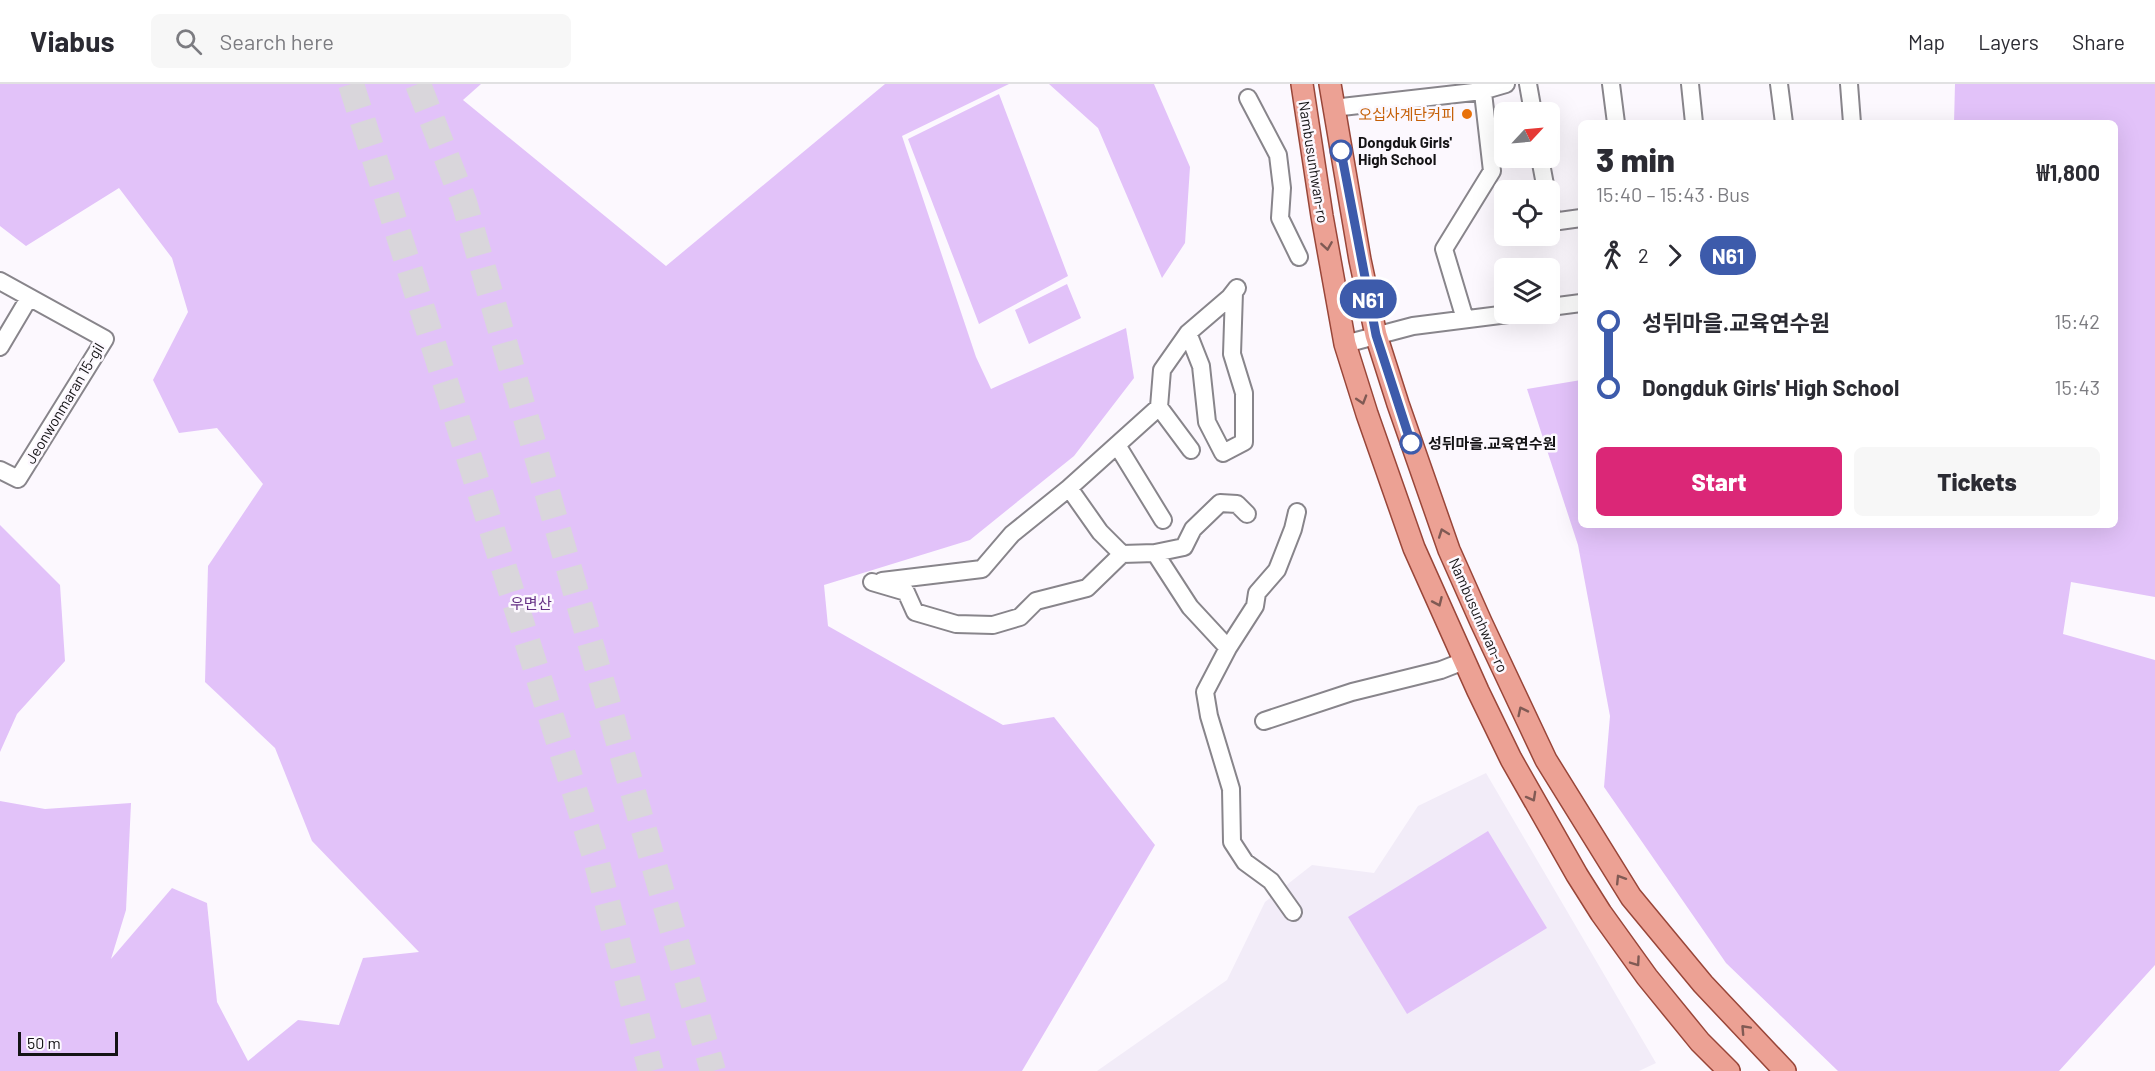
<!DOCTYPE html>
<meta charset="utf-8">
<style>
:root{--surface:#fff;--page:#f7f7f7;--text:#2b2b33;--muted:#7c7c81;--line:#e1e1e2;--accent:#db2777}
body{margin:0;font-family:Barlow,"Noto Sans KR",sans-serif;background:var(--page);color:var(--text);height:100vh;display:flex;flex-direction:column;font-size:22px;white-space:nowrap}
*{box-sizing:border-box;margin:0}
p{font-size:20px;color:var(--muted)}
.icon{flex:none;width:33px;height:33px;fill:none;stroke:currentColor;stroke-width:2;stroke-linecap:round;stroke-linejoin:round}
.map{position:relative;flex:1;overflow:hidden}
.side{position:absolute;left:1578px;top:36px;width:540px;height:408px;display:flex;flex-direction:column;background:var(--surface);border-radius:9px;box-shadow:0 6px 24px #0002}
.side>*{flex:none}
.badge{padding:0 12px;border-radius:20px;font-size:21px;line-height:39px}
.needle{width:39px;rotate:64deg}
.fabs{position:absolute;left:1494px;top:18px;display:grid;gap:12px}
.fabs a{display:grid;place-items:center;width:66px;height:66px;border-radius:9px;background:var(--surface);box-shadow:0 6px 24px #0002;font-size:30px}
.scale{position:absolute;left:18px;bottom:15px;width:100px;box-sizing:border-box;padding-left:6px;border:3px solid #141315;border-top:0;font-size:16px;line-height:21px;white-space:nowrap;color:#141315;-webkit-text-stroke:4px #fcf8fe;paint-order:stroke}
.map>.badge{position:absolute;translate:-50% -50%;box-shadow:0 0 0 3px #fff}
.legs{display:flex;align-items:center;gap:9px;height:66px;padding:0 18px;font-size:20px}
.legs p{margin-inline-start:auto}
.headline{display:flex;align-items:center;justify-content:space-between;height:102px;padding:0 18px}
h1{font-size:33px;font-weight:800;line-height:45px}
.button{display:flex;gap:12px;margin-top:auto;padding:12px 18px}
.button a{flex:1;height:69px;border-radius:9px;background:var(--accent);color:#fff;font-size:24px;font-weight:800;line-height:69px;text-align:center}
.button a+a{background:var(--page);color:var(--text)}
ul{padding:0 18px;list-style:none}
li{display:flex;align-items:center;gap:21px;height:66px;font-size:22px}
li i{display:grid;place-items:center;width:9px;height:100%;margin:0 8px;background:currentColor}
li i::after{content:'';width:15px;height:15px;margin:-8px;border:4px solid;border-radius:50%;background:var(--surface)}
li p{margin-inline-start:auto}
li:first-child i{background:linear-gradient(#0000 50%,currentColor 0)}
li:last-child i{background:linear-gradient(currentColor 50%,#0000 0)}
header{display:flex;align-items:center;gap:36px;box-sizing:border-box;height:84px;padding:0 30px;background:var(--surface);border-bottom:2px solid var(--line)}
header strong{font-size:28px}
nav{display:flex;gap:33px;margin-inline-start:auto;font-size:21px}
.search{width:420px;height:54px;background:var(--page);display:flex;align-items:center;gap:15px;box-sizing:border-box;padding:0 21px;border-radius:9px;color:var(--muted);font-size:22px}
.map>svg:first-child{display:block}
.built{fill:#f2ecf8}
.green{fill:#e2c2f9}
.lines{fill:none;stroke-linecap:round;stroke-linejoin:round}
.highway-tunnel{stroke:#d9d6db;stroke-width:26;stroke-dasharray:26 13;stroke-linecap:butt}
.minor-casing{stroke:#88858b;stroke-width:20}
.major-casing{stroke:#994639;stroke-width:24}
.minor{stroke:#fff;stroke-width:16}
.major{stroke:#eca194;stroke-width:21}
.oneway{stroke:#805a54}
.line-1-casing{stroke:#fff;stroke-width:14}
.line-1{stroke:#3d5bab;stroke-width:9}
.food-dot{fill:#e8710a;stroke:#fcf8fe;stroke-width:2}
.stop-1-dot{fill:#fff;stroke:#3d5bab;stroke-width:3}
.labels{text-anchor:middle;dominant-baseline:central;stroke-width:5;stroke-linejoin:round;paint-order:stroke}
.food-label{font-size:15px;fill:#c56008;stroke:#fcf8fe;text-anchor:end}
.stop-label{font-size:15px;font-weight:bold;fill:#141315;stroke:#fcf8fe;text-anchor:start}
.street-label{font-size:15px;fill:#141315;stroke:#fcf8fe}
.park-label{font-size:15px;fill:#642e84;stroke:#fcf8fe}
</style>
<header>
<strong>Viabus</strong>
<div class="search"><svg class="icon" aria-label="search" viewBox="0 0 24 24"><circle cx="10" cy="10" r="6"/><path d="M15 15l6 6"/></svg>Search here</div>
<nav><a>Map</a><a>Layers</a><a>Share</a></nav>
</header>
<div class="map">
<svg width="2155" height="987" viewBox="0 0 2155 987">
<rect width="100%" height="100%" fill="#fcf8fe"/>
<path class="built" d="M 1486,689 L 1656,979 L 1639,987 L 1097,987 L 1227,896 L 1265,818 L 1312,781 L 1374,789 L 1418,722 Z"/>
<path class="green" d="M 0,0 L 481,0 L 463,16 L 666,182 L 885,0 L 1009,0 L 902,52 L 976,273 L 991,305 L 1126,244 L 1134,294 L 1074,372 L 970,456 L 824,501 L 828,542 L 1003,641 L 1054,633 L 1155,761 L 1022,987 L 0,987 L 0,717 L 45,725 L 131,719 L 126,826 L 111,875 L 172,804 L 207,819 L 217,918 L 248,977 L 298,936 L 339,941 L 363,874 L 419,868 L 312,757 L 275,664 L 205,598 L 208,482 L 263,400 L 217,344 L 179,349 L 153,296 L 188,228 L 172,174 L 119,104 L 26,162 L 0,142 Z
M 1049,0 L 1154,0 L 1190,83 L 1185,159 L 1162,194 L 1098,44 Z
M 1955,0 L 2155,0 L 2155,513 L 2071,498 L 2063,550 L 2155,576 L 2155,881 L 2059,987 L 1838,987 L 1726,879 L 1604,703 L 1610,632 L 1578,461 L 1527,305 L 1581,296 L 1581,441 L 2115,441 L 2115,39 L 1954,39 Z
M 999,10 L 1068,192 L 979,240 L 908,55 Z
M 1067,200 L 1081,234 L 1029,260 L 1015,226 Z
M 0,441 L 60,501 L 65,577 L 17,630 L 0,668 Z
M 1488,747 L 1547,844 L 1407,930 L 1348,833 Z"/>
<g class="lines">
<path class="highway-tunnel" d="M 351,0 L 595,772 L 651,987
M 418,0 L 464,118 L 713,987"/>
<g class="minor-casing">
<path id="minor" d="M 1528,0 L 1533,28
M 1611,0 L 1616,39
M 1690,0 L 1694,39
M 1779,0 L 1784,39
M 1849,0 L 1852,39
M 1248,14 L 1278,71 L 1282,104 L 1280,134 L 1299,173
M 1333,24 L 1482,7 L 1506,0
M 1540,74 L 1546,106
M 1550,126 L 1552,138 L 1581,134
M 0,197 L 105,255 L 18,395 L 0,386
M 1550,223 L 1581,219
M 1465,235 L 1444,165 L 1492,87 L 1482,0
M 1188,249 L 1201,282 L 1207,338 L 1223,369 L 1244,358 L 1244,309 L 1232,270 L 1234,208
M 1345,260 L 1413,242 L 1508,230
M 0,263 L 29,214
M 1159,323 L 1162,286 L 1188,249 L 1230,213 L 1237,204
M 1117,361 L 1163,436
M 1191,366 L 1159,323 L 1069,404 L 1100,448 L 1122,470 L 1155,469 L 1190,523 L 1228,564
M 1155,469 L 1184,463 L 1193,445 L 1220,419 L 1237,420 L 1247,430
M 882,497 L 982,485 L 1012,450 L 1069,404
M 872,498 L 906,508 L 915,528 L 956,540 L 993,541 L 1020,533 L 1036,517 L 1087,504 L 1122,470
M 1264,637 L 1352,608 L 1441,586 L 1464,577
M 1293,828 L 1271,797 L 1245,778 L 1232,758 L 1231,705 L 1209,632 L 1205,608 L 1228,564 L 1255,522 L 1257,509 L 1277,486 L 1293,445 L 1297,428"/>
</g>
<g class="major-casing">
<path id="major" d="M 1302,0 L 1322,132 L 1345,260 L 1367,330 L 1414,464 L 1478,607 L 1511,675 L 1577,791 L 1601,829 L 1647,893 L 1700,958 L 1729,987
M 1330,0 L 1360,176 L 1376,251 L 1398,320 L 1449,466 L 1481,538 L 1546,676 L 1631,813 L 1703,900 L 1785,987"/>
</g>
<use href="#minor" class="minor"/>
<use href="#major" class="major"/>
</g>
<defs><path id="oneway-chevron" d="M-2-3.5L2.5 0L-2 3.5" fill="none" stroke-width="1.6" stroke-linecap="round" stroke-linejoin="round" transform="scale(1.5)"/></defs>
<g class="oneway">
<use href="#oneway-chevron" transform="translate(1327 162) rotate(81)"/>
<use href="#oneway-chevron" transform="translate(1362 316) rotate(73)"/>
<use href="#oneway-chevron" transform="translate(1443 449) rotate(-110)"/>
<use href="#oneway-chevron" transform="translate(1438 518) rotate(66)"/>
<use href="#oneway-chevron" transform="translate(1522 627) rotate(-116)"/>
<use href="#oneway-chevron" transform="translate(1532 713) rotate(61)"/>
<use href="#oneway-chevron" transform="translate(1620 795) rotate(-122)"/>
<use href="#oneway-chevron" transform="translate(1636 878) rotate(55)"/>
<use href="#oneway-chevron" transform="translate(1745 945) rotate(-133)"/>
</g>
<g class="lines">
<g class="line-1-casing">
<path id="line-1" d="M 1341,67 L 1376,251 L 1411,359"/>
</g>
<use href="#line-1" class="line-1"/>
</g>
<circle class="food-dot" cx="1467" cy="30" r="6"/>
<g class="stop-1-dot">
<circle cx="1341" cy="67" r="10"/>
<circle cx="1411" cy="359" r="10"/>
</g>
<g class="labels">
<g class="food-label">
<text x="1455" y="30">오십사계단커피</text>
</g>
<g class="stop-label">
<text x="1358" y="58">Dongduk Girls'<tspan x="1358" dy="17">High School</tspan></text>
<text x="1428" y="359">성뒤마을.교육연수원</text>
</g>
<g class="street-label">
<text transform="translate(1314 78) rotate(81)">Nambusunhwan-ro</text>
<text transform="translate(64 319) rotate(-59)">Jeonwonmaran 15-gil</text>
<text transform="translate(1479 531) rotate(66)">Nambusunhwan-ro</text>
</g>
<g class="park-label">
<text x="531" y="519">우면산</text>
</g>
</g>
</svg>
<div class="fabs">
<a><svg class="needle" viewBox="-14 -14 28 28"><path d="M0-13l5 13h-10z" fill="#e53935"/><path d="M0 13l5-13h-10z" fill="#7c7c81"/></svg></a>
<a><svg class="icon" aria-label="locate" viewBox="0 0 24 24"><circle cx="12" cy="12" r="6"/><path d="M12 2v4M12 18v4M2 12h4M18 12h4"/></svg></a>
<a><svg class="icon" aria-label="layers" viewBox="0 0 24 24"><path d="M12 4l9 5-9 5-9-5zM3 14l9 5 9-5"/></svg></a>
</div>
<div class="scale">50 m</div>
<b class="badge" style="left:1368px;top:215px;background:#3d5bab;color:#fff">N61</b>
<section class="side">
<div class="headline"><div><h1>3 min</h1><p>15:40 – 15:43 · Bus</p></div><b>₩1,800</b></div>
<div class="legs"><svg class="icon" aria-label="walk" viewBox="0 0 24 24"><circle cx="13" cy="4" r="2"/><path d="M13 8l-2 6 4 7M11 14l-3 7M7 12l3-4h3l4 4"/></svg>2<svg class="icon" aria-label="forward" viewBox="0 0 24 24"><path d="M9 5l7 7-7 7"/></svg><b class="badge" style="background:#3d5bab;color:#fff">N61</b></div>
<ul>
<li><i style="color:#3d5bab"></i><b>성뒤마을.교육연수원</b><p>15:42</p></li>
<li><i style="color:#3d5bab"></i><b>Dongduk Girls' High School</b><p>15:43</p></li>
</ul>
<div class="button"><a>Start</a><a>Tickets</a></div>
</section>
</div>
